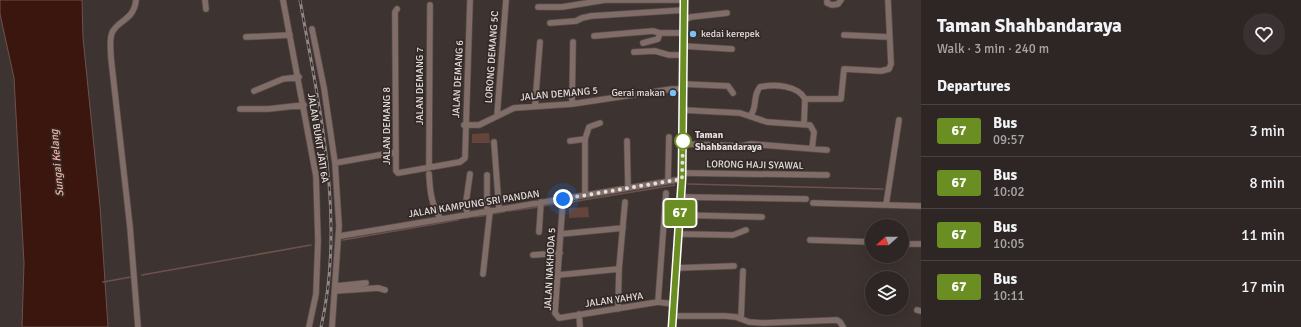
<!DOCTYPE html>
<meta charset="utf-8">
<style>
:root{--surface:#2e2625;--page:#3a3232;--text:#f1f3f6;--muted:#a7a5a7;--line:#494342}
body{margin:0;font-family:Signika,sans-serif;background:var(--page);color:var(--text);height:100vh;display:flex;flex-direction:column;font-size:15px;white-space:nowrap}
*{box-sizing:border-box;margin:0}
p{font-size:13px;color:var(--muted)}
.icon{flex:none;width:22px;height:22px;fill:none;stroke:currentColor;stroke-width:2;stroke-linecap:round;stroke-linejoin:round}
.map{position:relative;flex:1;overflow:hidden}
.sheet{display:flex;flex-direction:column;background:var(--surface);width:380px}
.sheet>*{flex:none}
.badge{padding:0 8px;border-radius:3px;font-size:14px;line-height:26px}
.needle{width:26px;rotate:249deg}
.tools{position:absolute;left:865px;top:219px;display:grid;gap:8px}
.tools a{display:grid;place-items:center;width:44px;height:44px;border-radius:50%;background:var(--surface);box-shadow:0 4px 16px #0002,0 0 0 1px var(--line);font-size:20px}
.you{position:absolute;width:20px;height:20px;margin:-10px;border:3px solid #fff;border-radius:50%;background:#1a73e8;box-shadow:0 0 0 6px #1a73e833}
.map>.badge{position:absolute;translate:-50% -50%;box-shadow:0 0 0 2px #fff}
h2{padding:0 16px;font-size:15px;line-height:36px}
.round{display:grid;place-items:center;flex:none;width:42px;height:42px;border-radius:21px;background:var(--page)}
.head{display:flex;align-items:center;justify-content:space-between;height:68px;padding:0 16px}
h1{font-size:19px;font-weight:800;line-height:30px}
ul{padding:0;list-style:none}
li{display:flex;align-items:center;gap:12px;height:52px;padding:0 16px;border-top:1px solid var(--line)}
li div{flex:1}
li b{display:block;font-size:15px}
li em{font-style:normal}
li .badge{min-width:44px;font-weight:700;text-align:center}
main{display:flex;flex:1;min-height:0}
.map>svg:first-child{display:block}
.green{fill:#65443c}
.water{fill:#3a160e;stroke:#6d524c}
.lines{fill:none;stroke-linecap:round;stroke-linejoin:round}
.stream{stroke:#6d524c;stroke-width:1.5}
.minor-casing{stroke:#584f4d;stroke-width:7}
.major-casing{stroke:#584f4d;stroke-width:8}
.minor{stroke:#816d68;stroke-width:5.5}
.major{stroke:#cba298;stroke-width:7}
.rail-casing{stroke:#8f8785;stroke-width:3}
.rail{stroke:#332927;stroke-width:1.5;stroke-dasharray:4.5;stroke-linecap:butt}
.line-casing{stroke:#fff;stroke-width:9}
.line{stroke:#6b8e23;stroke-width:6}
.walk{stroke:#e5dfdd;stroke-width:4;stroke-dasharray:0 7.2}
.poi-dot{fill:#79bff8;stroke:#332927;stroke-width:1.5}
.stop-dot{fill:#fff;stroke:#6b8e23;stroke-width:2}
.labels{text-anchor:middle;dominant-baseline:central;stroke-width:3.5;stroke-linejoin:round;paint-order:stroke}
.poi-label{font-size:10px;fill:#e5dfdd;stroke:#332927;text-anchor:start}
.street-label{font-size:10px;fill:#e5dfdd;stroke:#332927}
.stop-label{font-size:10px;font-weight:bold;fill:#e5dfdd;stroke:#332927;text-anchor:start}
.water-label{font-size:11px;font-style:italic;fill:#fbb2a1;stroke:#332927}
</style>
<main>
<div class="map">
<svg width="921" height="327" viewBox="0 0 921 327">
<rect width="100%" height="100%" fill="#3d3331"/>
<path class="green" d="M 489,133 L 490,143 L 472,143 L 472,134 Z
M 588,207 L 589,217 L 569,218 L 569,208 Z"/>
<path class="water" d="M 0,0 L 82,0 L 83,38 L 100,206 L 108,327 L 22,327 L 24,263 L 14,78 L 0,14 Z"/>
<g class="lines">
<path class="stream" d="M 688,184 L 883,189
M 565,203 L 675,185
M 543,206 L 561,203
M 509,211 L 539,207
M 492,214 L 504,212
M 475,217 L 488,215
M 466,218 L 468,218
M 343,240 L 458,220
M 142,275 L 311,245
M 103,282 L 131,277"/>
<g class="minor-casing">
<path id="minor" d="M 136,0 C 134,21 117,20 112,33 C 109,40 111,51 111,58 L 130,227 L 138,327
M 205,0 L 206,9
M 283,0 L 316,176 L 318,241 L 316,294 L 309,327
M 827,0 L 827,3 L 832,5 L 838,4 L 841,0
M 538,7 L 562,7 L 605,0 L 684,0
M 397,9 L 395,12 L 396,171 L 398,173 L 460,162 L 465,158 L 470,1
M 684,20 L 691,17 L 727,13
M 550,23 L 576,21 L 582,18 L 591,16 L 684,10
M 312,29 L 324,88 L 335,163 L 339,226 L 332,327
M 844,35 L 889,37
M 594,36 L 653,31 L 660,33
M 246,37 L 290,35
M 643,43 L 658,39 L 660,33 L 683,33
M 683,46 L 732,49
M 634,52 L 655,51 L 669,55 L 683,55
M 683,84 L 728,86 L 733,93
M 254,91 L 283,79 L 299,77
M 805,99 L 841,99 L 844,69 L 881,71 L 889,69 L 891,64 L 888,0
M 572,104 L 573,42
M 535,105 L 540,42
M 240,109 L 268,109 L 304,105
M 683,110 L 740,113 L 767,122 L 810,125 L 814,132 L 812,149
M 497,116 L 506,0
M 750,116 C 758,108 752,96 760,87 C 774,84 798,85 805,99 L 804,124
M 464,125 L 479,125 L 514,108 L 572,104 L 672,89 L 683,89
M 570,141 L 585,139
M 627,141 L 628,188
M 494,142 L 499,209
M 683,144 L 742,146 L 751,144 L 827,150
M 335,163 L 396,152
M 429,167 L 430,5
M 682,173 L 827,175
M 429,174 C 430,191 431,205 441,219
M 668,181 L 669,137
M 585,195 L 585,139 L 589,127 L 600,123
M 681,197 L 806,199
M 563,199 L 555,313 L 559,318 L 658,302 L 673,304
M 813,203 L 921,206
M 886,205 L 899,120
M 487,211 L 487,175
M 467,215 L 466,202 L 470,174
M 680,215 L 762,217
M 539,232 L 541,202
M 561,234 L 623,228
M 678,234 L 733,235 L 746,230
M 340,236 L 682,179
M 810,240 L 872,242
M 902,244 L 921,244
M 533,255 L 560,253
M 676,268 L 734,266
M 483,274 L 490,211
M 558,275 L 619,269
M 336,286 L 366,283
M 335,291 L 378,288 L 385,290
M 658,302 L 666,193
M 618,309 L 619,269 L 625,202
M 917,310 L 921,311
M 579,314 L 580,327
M 673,316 L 725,316 L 736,317 L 749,322 L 763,323 L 837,320 L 840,322 L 843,327
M 741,319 L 743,271"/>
</g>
<g class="major-casing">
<path id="major" d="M 672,327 L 682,179 L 684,0"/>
</g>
<use href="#minor" class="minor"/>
<use href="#major" class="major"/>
<g class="rail-casing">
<path id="rail" d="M 300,0 C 319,107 346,218 321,327"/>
</g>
<use href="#rail" class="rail"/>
</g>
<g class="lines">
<g class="line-casing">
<path id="line" d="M 672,327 L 682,179 L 684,0"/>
</g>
<use href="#line" class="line"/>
<path class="walk" d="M 563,199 L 682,179 L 683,141"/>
</g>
<g class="poi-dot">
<circle cx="693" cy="34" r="4"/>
<circle cx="673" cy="93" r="4"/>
</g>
<circle class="stop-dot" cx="683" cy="141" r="8"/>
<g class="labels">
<g class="poi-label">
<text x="701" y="34">kedai kerepek</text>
<text x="665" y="93" text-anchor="end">Gerai makan</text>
</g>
<g class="street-label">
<text transform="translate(492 57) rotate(-86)">LORONG DEMANG 5C</text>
<text transform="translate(458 79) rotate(-87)">JALAN DEMANG 6</text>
<text transform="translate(420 86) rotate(-90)">JALAN DEMANG 7</text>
<text transform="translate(559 94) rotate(-5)">JALAN DEMANG 5</text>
<text transform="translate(387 126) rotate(-90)">JALAN DEMANG 8</text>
<text transform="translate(318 138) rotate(81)">JALAN BUKIT JATI 6A</text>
<text transform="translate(755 165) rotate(1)">LORONG HAJI SYAWAL</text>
<text transform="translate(474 204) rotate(-9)">JALAN KAMPUNG SRI PANDAN</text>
<text transform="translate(550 269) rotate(-87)">JALAN NAKHODA 5</text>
<text transform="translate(614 300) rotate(-8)">JALAN YAHYA</text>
</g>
<g class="stop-label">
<text x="695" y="135">Taman<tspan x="695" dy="12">Shahbandaraya</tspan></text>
</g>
<g class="water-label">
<text transform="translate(57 163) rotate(-95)">Sungai Kelang</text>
</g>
</g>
</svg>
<div class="tools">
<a><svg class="needle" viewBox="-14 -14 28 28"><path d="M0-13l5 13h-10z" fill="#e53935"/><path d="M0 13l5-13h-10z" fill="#a7a5a7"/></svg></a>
<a><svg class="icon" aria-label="layers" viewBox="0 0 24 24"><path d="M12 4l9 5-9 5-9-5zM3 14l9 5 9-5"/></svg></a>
</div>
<div class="you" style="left:563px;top:199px"></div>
<b class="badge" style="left:680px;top:213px;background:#6b8e23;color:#fff">67</b>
</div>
<section class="sheet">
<div class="head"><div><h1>Taman Shahbandaraya</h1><p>Walk · 3 min · 240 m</p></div><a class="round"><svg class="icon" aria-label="heart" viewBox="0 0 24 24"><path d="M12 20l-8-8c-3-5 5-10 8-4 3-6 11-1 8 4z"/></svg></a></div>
<h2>Departures</h2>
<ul>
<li><span class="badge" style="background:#6b8e23;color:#fff">67</span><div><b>Bus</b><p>09:57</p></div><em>3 min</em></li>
<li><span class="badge" style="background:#6b8e23;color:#fff">67</span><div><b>Bus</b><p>10:02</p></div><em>8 min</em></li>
<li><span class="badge" style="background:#6b8e23;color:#fff">67</span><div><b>Bus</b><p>10:05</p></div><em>11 min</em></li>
<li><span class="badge" style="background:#6b8e23;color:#fff">67</span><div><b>Bus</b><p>10:11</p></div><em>17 min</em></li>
</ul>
</section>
</main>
